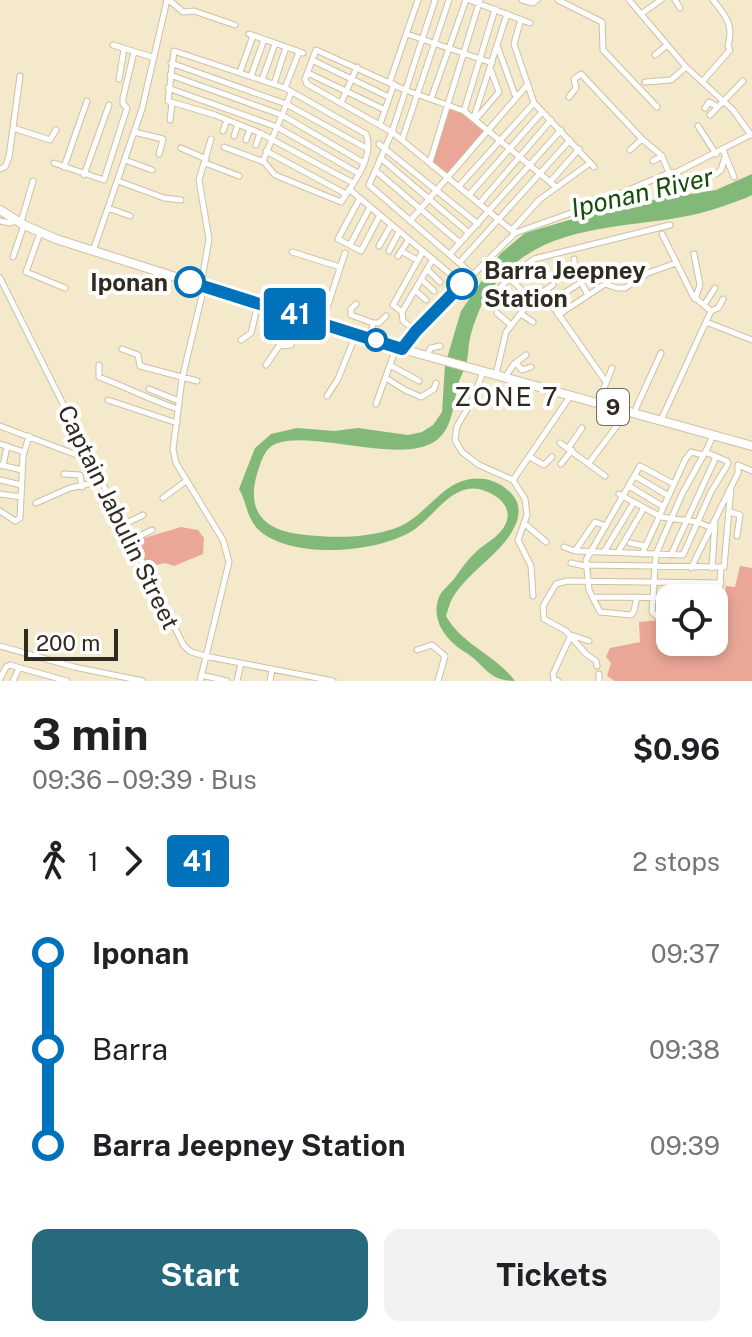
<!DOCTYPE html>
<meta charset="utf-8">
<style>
:root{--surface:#fff;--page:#f2f2f2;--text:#202124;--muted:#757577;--accent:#286a7d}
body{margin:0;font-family:"Public Sans",sans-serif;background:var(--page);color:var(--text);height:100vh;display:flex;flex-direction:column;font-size:30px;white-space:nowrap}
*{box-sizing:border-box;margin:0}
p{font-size:26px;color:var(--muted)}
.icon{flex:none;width:44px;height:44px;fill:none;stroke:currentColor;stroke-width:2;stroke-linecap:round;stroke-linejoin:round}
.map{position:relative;height:681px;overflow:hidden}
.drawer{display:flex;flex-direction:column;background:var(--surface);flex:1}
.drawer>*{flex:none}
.badge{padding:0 16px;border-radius:6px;font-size:28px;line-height:52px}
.fabs{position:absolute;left:656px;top:584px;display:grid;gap:16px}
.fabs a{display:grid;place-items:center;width:72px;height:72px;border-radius:16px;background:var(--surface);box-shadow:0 4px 12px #0003;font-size:40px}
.scale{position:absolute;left:24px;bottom:20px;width:94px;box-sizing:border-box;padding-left:8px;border:4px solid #2f2b20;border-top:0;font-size:22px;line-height:28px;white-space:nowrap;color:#2f2b20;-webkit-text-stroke:6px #fff;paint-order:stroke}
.map>.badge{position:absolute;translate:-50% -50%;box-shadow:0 0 0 4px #fff}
.legs{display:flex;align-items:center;gap:12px;height:88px;padding:0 32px;font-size:26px}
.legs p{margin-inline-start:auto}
.overview{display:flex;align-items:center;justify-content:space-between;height:136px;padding:0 32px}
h1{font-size:44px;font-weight:700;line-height:60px}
.button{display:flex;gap:16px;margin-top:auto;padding:16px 32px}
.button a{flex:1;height:92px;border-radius:16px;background:var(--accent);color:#fff;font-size:32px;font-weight:700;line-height:92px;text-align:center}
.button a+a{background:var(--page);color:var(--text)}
ul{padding:0 32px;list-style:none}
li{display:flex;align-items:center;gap:28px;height:96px;font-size:30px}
li i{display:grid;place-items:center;width:12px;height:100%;margin:0 10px;background:currentColor}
li i::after{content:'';width:20px;height:20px;margin:-10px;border:6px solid;border-radius:50%;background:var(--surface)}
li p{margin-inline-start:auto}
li:first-child i{background:linear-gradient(#0000 50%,currentColor 0)}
li:last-child i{background:linear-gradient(currentColor 50%,#0000 0)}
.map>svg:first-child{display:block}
.green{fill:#eaa797}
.water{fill:#83b978}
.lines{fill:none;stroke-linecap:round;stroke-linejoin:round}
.minor-casing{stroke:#cdc1a5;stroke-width:7}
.highway-casing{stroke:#cdc1a5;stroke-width:10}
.minor{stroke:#fff;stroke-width:5}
.highway{stroke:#fff;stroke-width:8}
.line-1-casing{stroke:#fff;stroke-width:18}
.line-1{stroke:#0072bc;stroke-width:12}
.stop-1-dot{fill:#fff;stroke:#0072bc;stroke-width:4}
.labels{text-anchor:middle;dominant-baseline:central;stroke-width:8;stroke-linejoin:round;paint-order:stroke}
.shield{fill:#fff;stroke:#6d6b63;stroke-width:2}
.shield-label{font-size:22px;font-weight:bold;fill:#2f2b20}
.stop-label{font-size:24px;font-weight:bold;fill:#2f2b20;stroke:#fff;text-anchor:start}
.street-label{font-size:24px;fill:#2f2b20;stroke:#fff}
.water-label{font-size:26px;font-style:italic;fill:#174c09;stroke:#fff}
.neighbourhood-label{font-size:26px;letter-spacing:2px;fill:#2f2b20;stroke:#fff}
</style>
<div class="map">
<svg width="752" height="681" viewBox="0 0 752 681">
<rect width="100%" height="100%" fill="#f5e9cc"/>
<path class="green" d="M 449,108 L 462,112 L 484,132 L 448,174 L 433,162 Z
M 181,527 L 198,530 L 204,538 L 203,554 L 174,566 L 165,563 L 143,568 L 131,542 Z
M 740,566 L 752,568 L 752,681 L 615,681 L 607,676 L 611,663 L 606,657 L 610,648 L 640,642 L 639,622 L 670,619 L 670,642 L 714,642 L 714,598 L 724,598 L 726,586 L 735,587 Z"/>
<path class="water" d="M 752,174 L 752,195 L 746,198 C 731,203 716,209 701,213 C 632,230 549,220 499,279 C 493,288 486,294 482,304 C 477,316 471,330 469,344 C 468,352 468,360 465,367 C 463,373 460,378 458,384 C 454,401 453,422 442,435 C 414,470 319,430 278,443 C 267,446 263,456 260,465 C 246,502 255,528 298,534 C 330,538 361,539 393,529 C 429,518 443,473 485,479 C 495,481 504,486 511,493 C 519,502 520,509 517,521 C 507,551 467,571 452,599 C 449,604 448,611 446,616 C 462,645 496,655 515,681 C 487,681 486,665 465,652 C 447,641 430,621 439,597 C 442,590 449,585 454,579 C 461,569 468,559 477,551 C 486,543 498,537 504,527 C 516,507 496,493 479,489 C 452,484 435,515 415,529 C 381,553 293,560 260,531 C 246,519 247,502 239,489 L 255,448 L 271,434 L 297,428 L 334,431 L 358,428 L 408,435 L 422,432 L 433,425 L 442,412 L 445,365 L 461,311 L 500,254 L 525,233 L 620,205 L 716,190 Z"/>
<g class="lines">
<g class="minor-casing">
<path id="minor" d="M 169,0 L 183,12 L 194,11 L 235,25
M 435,0 L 392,132 L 369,185 L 472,274
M 469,0 L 530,23
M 522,0 L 533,3 L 537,0
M 558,0 L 602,22 L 603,50 L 657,107
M 629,0 L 686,67 L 733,110 L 751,135
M 675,0 L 680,8
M 641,14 L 661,0
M 521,19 L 514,44 L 534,103 L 594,167
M 249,34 L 303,53
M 407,34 L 492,63
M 113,45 L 152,57
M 498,48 L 515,95
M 655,55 L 666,46
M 312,60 L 389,97
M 171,63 L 286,104 L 368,149
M 240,72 L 253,36
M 308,73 L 385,110
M 170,75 L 282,115 L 364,163
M 251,76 L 264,40
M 119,79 L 124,49
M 262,80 L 275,44
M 390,81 L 418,0
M 645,82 L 671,80 L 686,67
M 702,82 L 730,50 L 728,46 C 734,25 726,16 713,0
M 274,84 L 286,47
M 168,88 L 277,127 L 358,173
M 285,88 L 299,52
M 569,97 L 576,88 L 574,79 L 581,74 L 642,139 L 662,156 L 669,173
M 431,99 L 466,0
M 341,103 L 357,67
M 705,108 L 709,102 L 718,107
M 464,111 L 495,9
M 710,115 L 743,81
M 474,117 L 507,14
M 476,119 L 499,92 L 490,68
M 170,120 L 172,103
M 380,124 L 394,84
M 698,126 L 716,154
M 13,128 L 50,140 L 56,130
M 223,131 L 227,120
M 134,132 L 163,139 L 159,154
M 234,136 L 238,124
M 246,140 L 250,129
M 402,140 L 449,0
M 379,144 L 478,224
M 256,145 L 260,133
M 224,147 L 264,162 L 275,175 L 341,202 C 353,184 375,156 366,134 L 285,88 L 174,51 L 168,101 L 215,115 L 260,133 L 353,183
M 181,148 L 206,159
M 630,150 L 642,139
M 723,150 L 734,177
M 266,151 L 346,194
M 382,159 L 469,233
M 125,160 L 152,170
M 263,161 L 291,93
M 653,161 L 662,156
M 430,162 L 480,0
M 54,163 L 104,180 L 127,108 L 123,104 L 123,98 L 134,52
M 205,163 L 239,176
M 64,167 L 87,101
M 0,169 L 5,167 L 9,157 L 20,76
M 376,171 L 460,243
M 677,172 L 682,186
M 716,174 L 721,170 L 725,157
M 84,175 L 109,105
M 118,181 L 164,198 L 181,200
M 550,182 L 579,149
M 459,186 L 534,103
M 349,189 L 462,284
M 469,195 L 542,112
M 360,198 L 338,239 L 361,251 L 380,215
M 480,203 L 551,120
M 108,208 L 130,216
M 0,221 L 10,223 L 16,221
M 410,221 L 528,84
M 21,222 L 33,181
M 512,230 L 539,200 L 590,163
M 40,233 L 26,272 L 65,288
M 515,233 L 392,132 L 307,84 L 305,79 L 316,50 L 405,90 L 464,111 L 556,187
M 662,234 L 693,296 L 711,311
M 350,245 L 370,207
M 379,246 L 391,225
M 93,251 L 142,109 L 167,0
M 389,251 L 399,232
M 401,251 L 417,260
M 292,252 L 340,267
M 450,254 L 561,130
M 694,254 L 700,285 L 695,299
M 398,256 L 409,239
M 13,257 L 24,225
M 574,259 L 575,271 L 588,295
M 460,262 L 570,140
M 427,269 L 440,282
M 0,278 L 184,646 L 191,652 L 205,656 L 333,681
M 509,278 L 532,299
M 421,279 L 434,291
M 201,285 L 209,239 L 199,180 L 211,139
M 499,289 L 512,275 L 534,259 L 670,225
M 415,290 L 426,300
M 536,298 L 543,303 L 550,302 L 606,382
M 507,299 L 523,311
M 550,302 L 580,283
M 356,304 L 351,309 L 351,315 L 373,323
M 704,305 L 715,288
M 711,311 L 718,308 L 723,299
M 402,312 L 433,259
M 497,313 L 511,325
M 521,314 L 533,322
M 558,315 L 605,284 L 617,288 L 625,288 L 648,273 L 676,263
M 706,322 L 752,340
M 322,323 L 345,253
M 416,331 L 403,321 L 402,312 L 393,305 L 423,251
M 370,338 L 373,323 L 379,323 L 386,316
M 241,340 L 251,333 L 258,304
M 122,349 L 138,355 L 140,366 L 197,381
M 402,349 L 416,331 L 515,233 L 588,207 L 669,173 L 677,172 L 752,134
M 429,351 L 431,348 L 440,346
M 516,363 L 522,370 L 531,367
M 99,365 L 99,377 C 126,387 151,400 178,409
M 266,365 L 279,346 L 291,345 L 296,315
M 390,365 L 419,381
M 483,372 L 472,401 L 457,426 L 455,440 L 462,452 L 479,465 L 513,480 L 525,499 L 527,515 L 518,540 L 531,566 L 533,596
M 508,373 L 514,364 L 526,355
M 496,374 L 506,332 L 532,299 L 553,285
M 386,378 L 405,390 L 421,397 L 434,389 L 436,383
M 149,389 L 179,401
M 327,396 L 338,379 L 356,334
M 600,398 L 612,368
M 108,400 L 177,423
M 376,404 L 396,348
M 636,408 L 661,353
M 661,420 L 711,311
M 0,426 L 93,461
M 560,443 L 605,476
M 0,444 L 24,452
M 569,447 L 582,428
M 530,457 L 544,465 L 552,457
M 589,463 L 628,411
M 561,464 L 572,450
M 0,465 L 22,470
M 3,466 L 7,446
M 64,474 L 80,475 L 82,487
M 635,476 L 667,495
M 0,480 L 21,485
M 513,480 L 571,395
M 629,486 L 662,506
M 0,494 L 21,497
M 619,494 L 661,517 L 697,522 L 710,527
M 163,498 L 186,481
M 36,503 L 70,488 L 102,481
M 0,511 L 15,521 L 20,518 L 23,456 L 29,436
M 730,512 L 740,515 L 737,536
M 524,523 L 546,542
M 123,525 L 143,515
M 606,526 L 595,522 L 575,551 L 683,555 L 711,492 L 728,464 L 727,461 L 705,452
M 131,540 L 152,530
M 630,543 L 645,546
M 564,547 L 575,551
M 604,552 L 634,502
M 618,552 L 644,508
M 642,554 L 685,460 L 691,452 L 703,455
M 671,555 L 716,457
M 571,563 L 585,566
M 585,565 L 724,567 L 731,487
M 691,568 L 738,473 L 738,465 L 752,471
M 712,568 L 715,521
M 593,597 L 705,598
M 637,597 L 634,611 L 631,615 L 600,612 L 589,590 L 586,560 L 640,466 L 672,483
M 706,598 L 719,598 L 721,568
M 670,615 L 657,616 L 652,612 L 656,554 L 682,494 L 708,447 L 713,435
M 0,646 L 74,667 L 143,681
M 417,650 L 432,645 L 445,656 L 438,681
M 597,666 L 596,661 L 586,654 L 566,631 L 544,619 L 543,606 L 556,584 L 567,581 L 721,583
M 201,675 L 227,681
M 0,679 L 6,667 L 10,665 L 67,681
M 13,681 L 19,668
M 200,681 L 229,562 L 223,540 L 176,463 L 173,449 L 182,379 L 204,287
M 237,681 L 241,663
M 270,681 L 272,669
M 558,681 L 554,679 L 553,674 L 571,635 L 589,641
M 599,681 L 599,674"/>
</g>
<g class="highway-casing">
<path id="highway" d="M 0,210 L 24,225 L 56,239 L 402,349 L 752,446"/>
</g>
<use href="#minor" class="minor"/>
<use href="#highway" class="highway"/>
</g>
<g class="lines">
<g class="line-1-casing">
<path id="line-1" d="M 190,282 L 402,349 L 416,331 L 462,284"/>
</g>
<use href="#line-1" class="line-1"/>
</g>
<g class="stop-1-dot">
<circle cx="190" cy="282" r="14"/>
<circle cx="462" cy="284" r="14"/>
<circle cx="376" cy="340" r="10"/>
</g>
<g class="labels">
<rect class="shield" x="597" y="389" width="32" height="36" rx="6"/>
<g class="shield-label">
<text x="613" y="407">9</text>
</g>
<g class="stop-label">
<text x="484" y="270">Barra Jeepney<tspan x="484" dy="28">Station</tspan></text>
<text x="168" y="282" text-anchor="end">Iponan</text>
</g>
<g class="street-label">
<text transform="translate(119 517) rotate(64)">Captain Jabulin Street</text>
</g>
<g class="water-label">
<text transform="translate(642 192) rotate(-13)">Iponan River</text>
</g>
<g class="neighbourhood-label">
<text x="507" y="396">ZONE 7</text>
</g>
</g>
</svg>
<div class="fabs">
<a><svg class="icon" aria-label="locate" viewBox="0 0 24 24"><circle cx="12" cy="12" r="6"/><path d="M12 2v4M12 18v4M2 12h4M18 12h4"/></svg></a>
</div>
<div class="scale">200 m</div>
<b class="badge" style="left:295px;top:314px;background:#0072bc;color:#fff">41</b>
</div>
<section class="drawer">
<div class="overview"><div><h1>3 min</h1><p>09:36 – 09:39 · Bus</p></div><b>$0.96</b></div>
<div class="legs"><svg class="icon" aria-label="walk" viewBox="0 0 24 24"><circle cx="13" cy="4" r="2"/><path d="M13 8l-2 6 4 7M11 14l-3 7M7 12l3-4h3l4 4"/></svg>1<svg class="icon" aria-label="forward" viewBox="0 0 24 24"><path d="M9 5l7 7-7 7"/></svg><b class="badge" style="background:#0072bc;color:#fff">41</b><p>2 stops</p></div>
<ul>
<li><i style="color:#0072bc"></i><b>Iponan</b><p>09:37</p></li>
<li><i style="color:#0072bc"></i><span>Barra</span><p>09:38</p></li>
<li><i style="color:#0072bc"></i><b>Barra Jeepney Station</b><p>09:39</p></li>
</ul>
<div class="button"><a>Start</a><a>Tickets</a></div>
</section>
